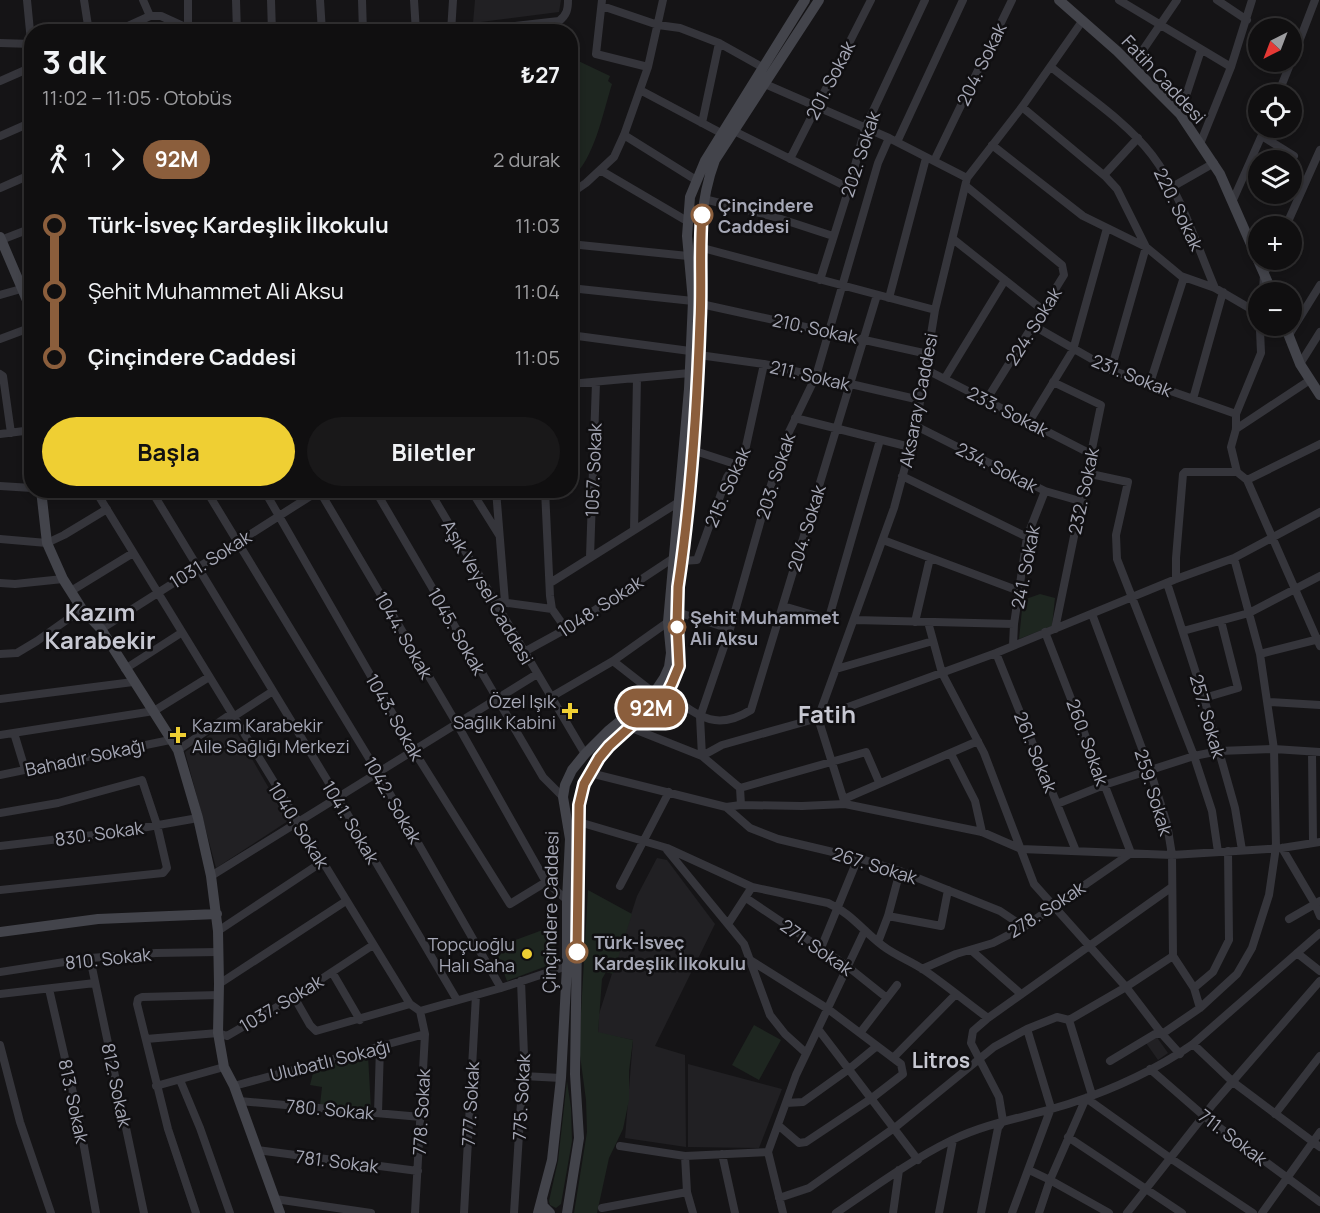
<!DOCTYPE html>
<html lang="tr">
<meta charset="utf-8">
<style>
:root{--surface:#100f10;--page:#191819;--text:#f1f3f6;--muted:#9c9c9f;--line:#302f30;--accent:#efcf33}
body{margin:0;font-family:Manrope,sans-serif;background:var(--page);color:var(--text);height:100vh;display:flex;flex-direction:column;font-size:22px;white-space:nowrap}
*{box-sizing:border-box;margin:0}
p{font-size:20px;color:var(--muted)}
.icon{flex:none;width:33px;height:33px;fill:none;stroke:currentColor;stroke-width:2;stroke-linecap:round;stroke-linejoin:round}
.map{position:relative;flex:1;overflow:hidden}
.panel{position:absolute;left:24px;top:24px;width:554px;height:474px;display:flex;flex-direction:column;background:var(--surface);border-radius:24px;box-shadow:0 3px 9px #0003,0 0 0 2px var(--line)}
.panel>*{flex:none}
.badge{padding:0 12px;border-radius:20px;font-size:21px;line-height:39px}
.needle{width:39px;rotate:222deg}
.controls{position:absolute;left:1248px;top:18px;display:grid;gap:12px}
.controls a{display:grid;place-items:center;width:54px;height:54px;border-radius:50%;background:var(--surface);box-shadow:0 3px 9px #0003,0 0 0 2px var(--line);font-size:30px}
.map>.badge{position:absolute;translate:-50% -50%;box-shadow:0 0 0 3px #fff}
.legs{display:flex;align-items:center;gap:9px;height:66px;padding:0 18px;font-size:20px}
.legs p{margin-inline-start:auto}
.summary{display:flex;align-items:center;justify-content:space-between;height:102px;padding:0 18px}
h1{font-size:33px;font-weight:700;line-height:45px}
.button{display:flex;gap:12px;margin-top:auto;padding:12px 18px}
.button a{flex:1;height:69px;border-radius:36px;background:var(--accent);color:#111;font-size:24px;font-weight:700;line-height:69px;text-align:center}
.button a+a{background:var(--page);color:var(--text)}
ul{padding:0 18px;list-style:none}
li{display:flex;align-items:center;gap:21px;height:66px;font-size:22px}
li i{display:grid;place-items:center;width:9px;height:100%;margin:0 8px;background:currentColor}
li i::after{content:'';width:15px;height:15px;margin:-8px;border:4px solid;border-radius:50%;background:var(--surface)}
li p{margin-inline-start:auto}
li:first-child i{background:linear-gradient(#0000 50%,currentColor 0)}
li:last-child i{background:linear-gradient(currentColor 50%,#0000 0)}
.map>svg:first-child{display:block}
.built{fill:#212023}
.green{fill:#1e2620}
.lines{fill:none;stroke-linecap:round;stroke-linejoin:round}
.street{stroke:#35353b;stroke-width:8}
.secondary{stroke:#43444b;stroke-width:10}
.line-1-casing{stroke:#fff;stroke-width:14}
.line-1{stroke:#8b5e3c;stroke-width:9}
.stop-1-dot{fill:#fff;stroke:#8b5e3c;stroke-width:3}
.poi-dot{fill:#efcf33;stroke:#100f11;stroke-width:2}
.labels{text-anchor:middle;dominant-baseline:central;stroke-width:5;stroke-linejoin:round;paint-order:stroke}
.street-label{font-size:18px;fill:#a6a8b6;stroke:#100f11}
.stop-label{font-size:18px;font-weight:bold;fill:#a6a8b6;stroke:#100f11;text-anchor:start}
.poi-label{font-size:18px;fill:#a6a8b6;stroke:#100f11;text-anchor:end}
.quarter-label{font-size:21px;font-weight:bold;fill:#c7c8d2;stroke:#100f11}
.district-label{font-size:24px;font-weight:bold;fill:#c7c8d2;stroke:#100f11}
</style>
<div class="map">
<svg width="1320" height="1213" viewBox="0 0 1320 1213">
<rect width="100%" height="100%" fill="#151416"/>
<path class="built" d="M 475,0 L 561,0 L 559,12 L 473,23 Z
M 230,721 L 288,821 L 216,868 L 185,752 Z
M 657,858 L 667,860 L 715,924 L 655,1046 L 685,1055 L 686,1147 L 625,1138 L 633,1040 L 598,1033 L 599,1014 L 637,896 Z
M 1156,1036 L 1168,1053 L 1158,1060 L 1146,1043 Z
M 688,1064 L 782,1089 L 759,1148 L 688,1147 Z"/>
<path class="green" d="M 570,57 L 610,76 L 608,81 L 612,84 C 603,112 594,162 570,179 Z
M 1040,594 L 1055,598 L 1052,626 L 1019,639 L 1023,600 Z
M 588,890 L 632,914 L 613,974 L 606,972 L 602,979 L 598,1032 L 633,1040 L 629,1071 L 629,1100 L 623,1129 L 609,1158 L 597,1213 L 574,1213 L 587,1132 L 586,1100 L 579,1048 Z
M 548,928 L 560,961 L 507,981 L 494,948 Z
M 754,1025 L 781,1040 L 759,1080 L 732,1065 Z
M 368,1055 L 371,1109 L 320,1105 L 322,1087 L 310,1085 L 314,1069 Z
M 567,1081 L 571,1108 L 572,1141 L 561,1204 L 556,1208 L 550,1205 L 549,1201 L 558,1161 Z"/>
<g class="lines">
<path class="street" d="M 27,0 L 32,52
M 84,0 L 89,32
M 143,0 L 150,16
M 188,0 L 188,28
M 236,0 L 237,32
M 271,0 L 272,32
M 320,0 L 322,32
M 362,0 L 363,32
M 414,0 L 416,32
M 602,0 L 596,54 L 648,67
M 1119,0 L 1231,67
M 1217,0 L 1247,20
M 602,6 L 658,25 L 680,28 L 719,43 L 762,67
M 115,32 L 150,16 L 161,16 L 196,32
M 451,32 L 453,0
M 462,32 L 559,21 C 567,15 568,9 568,0
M 0,43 L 32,44
M 1292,60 L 1315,0
M 1132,66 L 1177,0
M 1051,67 C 1084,94 1126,121 1152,155 C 1181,193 1196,244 1215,288
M 0,81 L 32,67
M 765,84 L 889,138 L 967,178
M 640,90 L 721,133
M 1278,94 L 1291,62
M 1022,107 L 1106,177 L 1117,189 L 1146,247 L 1111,370
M 1180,114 L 1201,50
M 702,123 L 719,43
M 734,131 L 849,188
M 624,135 L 696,180
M 0,136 L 32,122
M 1262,136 L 1294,156
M 897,142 L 963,0
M 1200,144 L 1231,67 L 1252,0
M 992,145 L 1083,216 L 1146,247 L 1181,276 L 1215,288 L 1251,309 L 1260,330 L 1261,353 L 1236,414 L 1236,429 L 1231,447 L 1237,472 L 1247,480 L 1320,646
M 790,159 L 871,0
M 934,161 L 1012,0
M 600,170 L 687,221
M 1104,175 L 1138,138
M 966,186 L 1062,265 L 1064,275 L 987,399
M 1172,187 L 1214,163
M 0,188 L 32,174
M 570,194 L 586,183 L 614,157 L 624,135 L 648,67 L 663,0
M 704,199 L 775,217 L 833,236
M 1233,200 L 1265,128
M 1286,226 L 1320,150
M 953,239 L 1044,311
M 1,240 L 32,228
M 570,244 L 688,256
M 699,247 L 935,310
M 820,280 L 849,188 L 865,128 L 925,0
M 570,288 L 693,301
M 1263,292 L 1264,274 L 1271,260
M 0,295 L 21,289 L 26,282 L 32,279
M 889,298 L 926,158
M 701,304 L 928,354
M 1251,309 L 1258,299
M 1034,326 L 1111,370 L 1236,414
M 570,335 L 690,351
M 1289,335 L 1320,285
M 0,339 L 32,327
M 699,355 L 764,364 L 920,400
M 1300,364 L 1320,332
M 925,369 L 1091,454
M 0,374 L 3,376 L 11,433
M 945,378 L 1005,280
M 1053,382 L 1101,405 L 1055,629
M 1150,383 L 1184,277
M 570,384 L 690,373
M 1193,399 L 1223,292
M 795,418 L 910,447
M 1029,422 L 1073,350 L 1107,228
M 916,426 L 1045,491 L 1080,501
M 1236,429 L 1310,380
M 0,434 L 32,430
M 692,450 L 738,465
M 1086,473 L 1128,482 L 1116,535 L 1117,559 L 1194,756 L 1212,811 L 1218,852
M 902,476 L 1027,537
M 1247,480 L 1320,444
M 0,486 L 32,488
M 95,490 L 410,1004 L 420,1011
M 151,490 L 338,798 L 457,1000
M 206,490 L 378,773 L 501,988
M 264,490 L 414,751 L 510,904 L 546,882
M 319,490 L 457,724 L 546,882 L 567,900
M 375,490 L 543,777 L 563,797
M 429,490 L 585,754
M 471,490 L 499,535
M 496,490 L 505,602
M 545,490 L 550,596 L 552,609 L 566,629
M 41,497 L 53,490
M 634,530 L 637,378
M 0,539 L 47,543 L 64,535 L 107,509
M 883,540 L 1019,591
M 590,557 L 596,382
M 682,561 L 697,560 L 727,477 L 734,467 L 743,460 L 764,364
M 1176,579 L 1176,558 L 1183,474 L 1185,472 L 1237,472
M 0,583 L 15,584 L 63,579
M 550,583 L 679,502
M 1167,583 L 1204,698 L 1235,808 L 1242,850
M 71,591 L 133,553
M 500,602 L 552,609
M 783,606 L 824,618 L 830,614 L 880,440
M 677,612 L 730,629
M 1092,614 L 1150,770 L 1167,824 L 1172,855 L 1173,956 L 1194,988 L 1200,1008
M 855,620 L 1014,624
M 915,622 L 930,558
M 928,622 L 942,673 L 984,753 L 1034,884 L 1126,987 L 1162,1034 L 1180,1054
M 101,629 L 320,490
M 1183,631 L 1249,613 L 1320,576
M 1013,645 L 1014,624 L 1027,537 L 1045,491
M 524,652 L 566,629 L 675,557
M 996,653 L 1076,851
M 0,654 L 17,653 L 37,641 L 82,609
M 1260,654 L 1319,639
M 613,661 L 654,693
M 125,669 L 181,633
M 836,669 L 933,641
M 667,693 C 696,714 714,733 751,710 L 877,295
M 551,697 L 613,661 L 668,622
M 1204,698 L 1238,688 L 1221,621
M 0,699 L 133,682
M 1268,702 L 1320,705
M 233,717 L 273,691
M 629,727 L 702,756 L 722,745 L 818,718 L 996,653 L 1176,579 L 1234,558 L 1320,512
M 14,733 L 25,769
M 0,735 L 154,711 L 209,677
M 178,750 L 231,714
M 1312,752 L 1313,842
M 951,754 L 975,801 L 982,832
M 590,773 L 726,807 L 741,805 L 802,806 L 845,804 L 982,832 L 1021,849 L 1172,855 L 1282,848 L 1320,842
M 0,775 L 170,740
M 740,788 L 866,752 L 879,782
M 844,799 L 978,741
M 845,804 L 818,718 L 894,508 L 916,426 L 935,310 L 967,178 L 1022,107 L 1083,20
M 1057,804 L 1104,785 L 1194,756 L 1219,751 L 1274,749 L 1320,752
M 741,805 L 740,788 L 702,756 L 700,717 L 730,629 L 769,491 L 788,434 L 816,376 L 878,163 L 889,138
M 726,807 L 750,828 L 778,839 L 858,858 L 900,871 L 1000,911 L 1024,927
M 0,813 L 58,803 L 142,780 L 157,825 L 167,868 L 163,873 L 0,890
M 579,822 L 667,848 L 752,887 L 828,903 C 851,913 864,932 883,946 C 896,956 911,961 924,970 C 946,985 966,1002 988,1018
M 0,846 L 119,832 L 198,818
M 1282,848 L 1315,904 L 1289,919
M 667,850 L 744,944 L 770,1015 L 785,1034 L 806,1053
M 211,876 L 537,674
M 620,886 L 669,792
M 746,898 L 847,966 L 887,998
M 1320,901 L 1315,904 L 1320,916
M 888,916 L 941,926 L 948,890
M 728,924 L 752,887
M 218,931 L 322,862
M 878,942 L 888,916 L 900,871
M 821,948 L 858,858
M 971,950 L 1021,994
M 1297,953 L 1320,971
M 90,958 L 144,1213
M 750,960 L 828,1009 L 901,1064 L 903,1074 L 872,1098 L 806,1142 L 799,1143 L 778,1125
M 922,969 L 956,954 L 993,943 L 1024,927 L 1131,853 L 1045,632
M 0,972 L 90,958 L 156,953 L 218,952
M 332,972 L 360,1020
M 219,984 L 346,901
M 1194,988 L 1213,972 L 1229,940 L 1228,851
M 49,989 L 79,1119 L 96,1213
M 0,994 L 95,983
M 294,997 L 310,1025 L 316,1031 L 410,1004
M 420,1011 L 501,988 L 567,966
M 1069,1020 L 1126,987 L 1173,956
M 818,1029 L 918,1160
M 860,1033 L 897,985
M 146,1039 L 218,1033 L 227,1036 L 294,997 L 373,945
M 1193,1044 L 1233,1082 L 1320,1147
M 0,1045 L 20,1122 L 51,1213
M 893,1058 L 956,994
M 1110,1061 L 1155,1034 L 1162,1034 L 1200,1008 L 1237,974 L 1252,948 L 1269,895 L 1276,847 L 1274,749 L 1260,654 L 1234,558
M 1150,1069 L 1204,1116 L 1320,1202
M 523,1076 L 561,1078
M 180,1080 L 200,1128 L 230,1213
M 156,1086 L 224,1067
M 234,1086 L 425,1034
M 239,1101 L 421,1117
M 786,1103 L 803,1102 L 849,1069 L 877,1046
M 378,1113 L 380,1047
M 1275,1114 L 1320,1056
M 1068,1137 L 1182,1213
M 620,1146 L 685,1156 L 768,1152
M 257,1150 L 418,1171
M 722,1154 L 735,1213
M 685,1156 L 687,1192 L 693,1213
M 1029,1170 L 1050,1180 L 1109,1213
M 779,1198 L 809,1188 L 897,1126 L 994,1047 L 1027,1029 L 1057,1017 L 1069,1020 L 1092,1095
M 275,1199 L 371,1213
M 602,1208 L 687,1192
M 196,1213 L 168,1129 L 137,1004 L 138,999 L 142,997 L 219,995
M 415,1213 L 425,1034 L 420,1011
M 464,1213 L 476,995
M 514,1213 L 524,1055 L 521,981
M 783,1213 L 768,1152 L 796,1075 L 865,930
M 836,1213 C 874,1187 911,1160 952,1140 C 991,1121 1034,1116 1074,1102 C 1114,1089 1159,1068 1193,1044 L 1320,933
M 893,1213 L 899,1170
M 939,1213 L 953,1140
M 981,1213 L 998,1128 L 1003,1121 L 999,1097 L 971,1043 L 973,1031 L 988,1018 L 1172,887
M 1012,1213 L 1051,1108 L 1027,1029
M 1039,1213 L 1050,1180 L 1086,1098 L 1170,1158 L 1253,1213
M 1127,1213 L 1213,1104 L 1320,981
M 1262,1213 L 1320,1132"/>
<path class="secondary" d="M 1059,0 L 1117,51 L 1180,114 L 1220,174 L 1272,292
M 0,237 L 32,312
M 1285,326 L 1300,364 L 1320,395
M 41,490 L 47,543 L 63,579 L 82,609 L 101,629 L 178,750 L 198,818 L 211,876 L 218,931 L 219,984 L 218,1033 L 224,1067 L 234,1086 L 280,1213
M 0,932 L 98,919 L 217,914
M 542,1198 L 543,1206 L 550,1213
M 538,1213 L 552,1160 L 561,1078 L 567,966 L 567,900 L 570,839 L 563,797 L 565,785 L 572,770 L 585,754 L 609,730 L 654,693 L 664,678 L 669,667 L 671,653 L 668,622 L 689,389 L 693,301 L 687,236 L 690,197 L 705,161 L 805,0
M 567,1213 L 579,1138 L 575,1074 L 579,805 C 594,748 628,731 667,693 C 682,668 678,653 677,625 C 676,613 678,600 678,587 C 689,506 696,423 699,341 C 702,281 693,218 715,160 L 819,0"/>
</g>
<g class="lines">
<g class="line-1-casing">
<path id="line-1" d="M 577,952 L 579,805 L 584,784 L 599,758 L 609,746 L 667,693 L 672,683 L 679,666 L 677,624 L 678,587 C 691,500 697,409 700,321 C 702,286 699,251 702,215"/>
</g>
<use href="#line-1" class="line-1"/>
</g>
<g class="stop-1-dot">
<circle cx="702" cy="215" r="10"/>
<circle cx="677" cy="627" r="8"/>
<circle cx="577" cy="952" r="10"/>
</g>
<g class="poi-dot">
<path d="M567 702h6v6h6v6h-6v6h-6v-6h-6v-6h6z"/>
<path d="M175 726h6v6h6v6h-6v6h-6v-6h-6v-6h6z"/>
<circle cx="527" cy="954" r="6"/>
</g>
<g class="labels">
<g class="street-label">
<text transform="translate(981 64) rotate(-64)">204. Sokak</text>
<text transform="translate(1164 79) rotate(47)">Fatih Caddesi</text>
<text transform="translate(830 80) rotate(-63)">201. Sokak</text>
<text transform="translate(860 154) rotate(-72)">202. Sokak</text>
<text transform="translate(1179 209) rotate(64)">220. Sokak</text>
<text transform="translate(1033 326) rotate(-58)">224. Sokak</text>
<text transform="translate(815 328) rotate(12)">210. Sokak</text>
<text transform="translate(810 375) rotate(13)">211. Sokak</text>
<text transform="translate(1132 375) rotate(22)">231. Sokak</text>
<text transform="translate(918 400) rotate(-79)">Aksaray Caddesi</text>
<text transform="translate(1008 411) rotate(27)">233. Sokak</text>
<text transform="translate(997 467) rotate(27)">234. Sokak</text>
<text transform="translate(593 470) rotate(-88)">1057. Sokak</text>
<text transform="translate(775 476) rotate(-72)">203. Sokak</text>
<text transform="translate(727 487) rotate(-66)">215. Sokak</text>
<text transform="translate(1083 491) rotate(-78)">232. Sokak</text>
<text transform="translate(806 528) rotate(-73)">204. Sokak</text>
<text transform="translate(210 559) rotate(-32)">1031. Sokak</text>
<text transform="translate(1025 567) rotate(-79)">241. Sokak</text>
<text transform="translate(488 592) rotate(60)">Aşık Veysel Caddesi</text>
<text transform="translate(600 606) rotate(-33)">1048. Sokak</text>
<text transform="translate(457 631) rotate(60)">1045. Sokak</text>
<text transform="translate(404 635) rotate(60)">1044. Sokak</text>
<text transform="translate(1208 716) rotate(74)">257. Sokak</text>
<text transform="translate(395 717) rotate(60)">1043. Sokak</text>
<text transform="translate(1088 742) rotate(70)">260. Sokak</text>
<text transform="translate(1036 752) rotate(68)">261. Sokak</text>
<text transform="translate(85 757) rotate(-12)">Bahadır Sokağı</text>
<text transform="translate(1154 792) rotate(73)">259. Sokak</text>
<text transform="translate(393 800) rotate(60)">1042. Sokak</text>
<text transform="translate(351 822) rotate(59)">1041. Sokak</text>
<text transform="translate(299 825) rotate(58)">1040. Sokak</text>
<text transform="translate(99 833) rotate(-8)">830. Sokak</text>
<text transform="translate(875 865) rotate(17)">267. Sokak</text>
<text transform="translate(1046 909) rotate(-33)">278. Sokak</text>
<text transform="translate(550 912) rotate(-89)">Çinçindere Caddesi</text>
<text transform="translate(817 947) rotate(35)">271. Sokak</text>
<text transform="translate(108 958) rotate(-6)">810. Sokak</text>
<text transform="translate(281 1003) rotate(-31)">1037. Sokak</text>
<text transform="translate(330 1060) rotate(-14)">Ulubatlı Sokağı</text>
<text transform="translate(117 1085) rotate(78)">812. Sokak</text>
<text transform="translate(521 1097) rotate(-87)">775. Sokak</text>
<text transform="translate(74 1101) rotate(78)">813. Sokak</text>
<text transform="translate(470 1104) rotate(-87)">777. Sokak</text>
<text transform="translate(330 1109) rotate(5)">780. Sokak</text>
<text transform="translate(421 1112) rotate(-87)">778. Sokak</text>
<text transform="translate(1233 1137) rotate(37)">711. Sokak</text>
<text transform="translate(337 1161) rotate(7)">781. Sokak</text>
</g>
<g class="stop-label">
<text x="718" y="205">Çinçindere<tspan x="718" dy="21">Caddesi</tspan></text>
<text x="690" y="617">Şehit Muhammet<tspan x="690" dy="21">Ali Aksu</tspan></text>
<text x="594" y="942">Türk-İsveç<tspan x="594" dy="21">Kardeşlik İlkokulu</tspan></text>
</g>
<g class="poi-label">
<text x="556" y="701">Özel Işık<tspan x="556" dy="21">Sağlık Kabini</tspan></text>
<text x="192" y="725" text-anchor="start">Kazım Karabekir<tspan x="192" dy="21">Aile Sağlığı Merkezi</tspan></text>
<text x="515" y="944">Topçuoğlu<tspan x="515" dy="21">Halı Saha</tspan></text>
</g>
<g class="quarter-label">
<text x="941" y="1060">Litros</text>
</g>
<g class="district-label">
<text x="100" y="611">Kazım<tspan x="100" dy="28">Karabekir</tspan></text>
<text x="827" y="713">Fatih</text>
</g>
</g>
</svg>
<div class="controls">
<a><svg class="needle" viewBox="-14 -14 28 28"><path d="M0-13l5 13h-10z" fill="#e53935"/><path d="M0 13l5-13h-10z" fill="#9c9c9f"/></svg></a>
<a><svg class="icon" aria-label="locate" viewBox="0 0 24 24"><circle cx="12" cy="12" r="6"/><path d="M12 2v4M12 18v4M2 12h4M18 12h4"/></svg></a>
<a><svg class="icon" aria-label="layers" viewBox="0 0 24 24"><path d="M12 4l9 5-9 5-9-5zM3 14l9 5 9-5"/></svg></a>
<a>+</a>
<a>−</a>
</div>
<b class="badge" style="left:651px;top:708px;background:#8b5e3c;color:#fff">92M</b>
<section class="panel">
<div class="summary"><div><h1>3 dk</h1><p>11:02 – 11:05 · Otobüs</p></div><b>₺27</b></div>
<div class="legs"><svg class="icon" aria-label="walk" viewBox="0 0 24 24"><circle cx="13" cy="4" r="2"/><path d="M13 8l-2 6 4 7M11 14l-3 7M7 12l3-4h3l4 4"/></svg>1<svg class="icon" aria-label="forward" viewBox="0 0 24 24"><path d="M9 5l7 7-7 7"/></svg><b class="badge" style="background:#8b5e3c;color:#fff">92M</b><p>2 durak</p></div>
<ul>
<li><i style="color:#8b5e3c"></i><b>Türk-İsveç Kardeşlik İlkokulu</b><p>11:03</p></li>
<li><i style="color:#8b5e3c"></i><span>Şehit Muhammet Ali Aksu</span><p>11:04</p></li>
<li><i style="color:#8b5e3c"></i><b>Çinçindere Caddesi</b><p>11:05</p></li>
</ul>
<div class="button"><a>Başla</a><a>Biletler</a></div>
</section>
</div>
